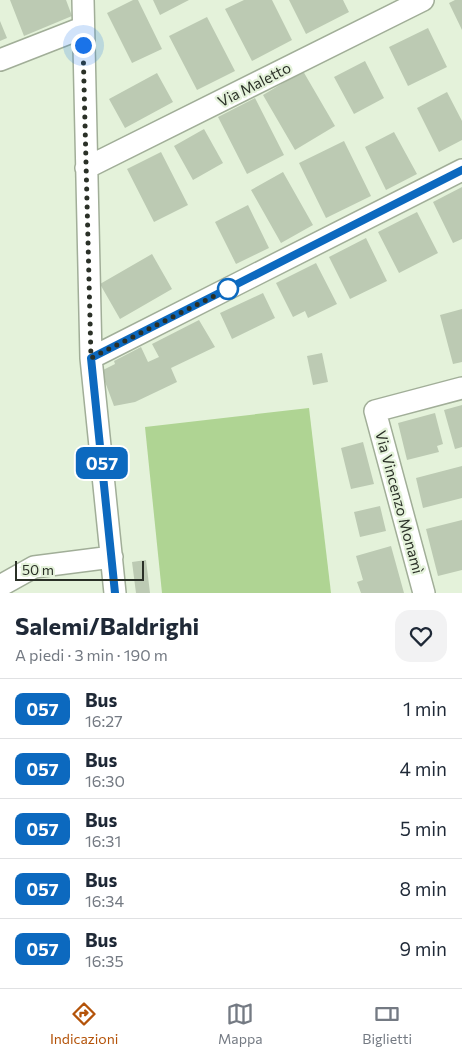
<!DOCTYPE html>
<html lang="it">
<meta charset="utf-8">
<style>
:root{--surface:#fff;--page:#f2f2f3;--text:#1f2937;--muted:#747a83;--line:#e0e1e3;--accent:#b45309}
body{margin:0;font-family:Commissioner,sans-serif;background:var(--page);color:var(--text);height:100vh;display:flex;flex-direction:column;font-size:19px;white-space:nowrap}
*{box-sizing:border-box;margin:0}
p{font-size:16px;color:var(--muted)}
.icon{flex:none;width:28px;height:28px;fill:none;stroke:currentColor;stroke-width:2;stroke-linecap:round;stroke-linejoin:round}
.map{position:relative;height:593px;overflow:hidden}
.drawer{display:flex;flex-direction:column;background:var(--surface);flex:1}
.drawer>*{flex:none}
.badge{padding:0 10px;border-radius:8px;font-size:18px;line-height:32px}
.scale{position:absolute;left:15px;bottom:12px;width:129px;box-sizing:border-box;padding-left:5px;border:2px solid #2a3027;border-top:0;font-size:14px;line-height:18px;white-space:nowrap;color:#2a3027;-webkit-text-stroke:4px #e4f2da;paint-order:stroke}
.you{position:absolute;width:25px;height:25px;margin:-12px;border:4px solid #fff;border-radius:50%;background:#1a73e8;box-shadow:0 0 0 8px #1a73e833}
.map>.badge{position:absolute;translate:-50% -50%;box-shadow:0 0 0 2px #fff}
.round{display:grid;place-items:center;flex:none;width:52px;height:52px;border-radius:15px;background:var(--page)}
.overview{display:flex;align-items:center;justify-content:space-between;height:85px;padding:0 15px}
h1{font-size:24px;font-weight:700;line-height:38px}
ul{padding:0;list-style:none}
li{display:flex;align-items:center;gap:15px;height:60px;padding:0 15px;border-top:1px solid var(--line)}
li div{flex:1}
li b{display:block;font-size:19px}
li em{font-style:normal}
li .badge{min-width:55px;font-weight:700;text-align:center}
.tab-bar{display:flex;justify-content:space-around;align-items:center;height:70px;border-top:1px solid var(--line);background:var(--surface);font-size:14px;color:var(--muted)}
.tab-bar a{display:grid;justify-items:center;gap:2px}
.tab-bar .current{color:var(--accent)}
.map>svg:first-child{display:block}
.green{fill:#afd493}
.building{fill:#bccab3}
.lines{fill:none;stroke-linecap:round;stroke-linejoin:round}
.street-casing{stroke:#a1ae98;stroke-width:24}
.street{stroke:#fff;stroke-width:21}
.line-casing{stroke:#fff;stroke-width:11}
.line{stroke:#0c69bf;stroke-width:8}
.walk{stroke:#2a3027;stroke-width:5;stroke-dasharray:0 9}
.stop-dot{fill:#fff;stroke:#0c69bf;stroke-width:2.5}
.labels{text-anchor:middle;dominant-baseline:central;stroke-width:4.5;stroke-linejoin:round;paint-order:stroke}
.street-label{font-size:15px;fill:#2a3027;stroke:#e4f2da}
</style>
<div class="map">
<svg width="462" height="593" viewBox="0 0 462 593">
<rect width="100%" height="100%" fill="#e4f2da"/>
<path class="green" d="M 309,408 L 331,593 L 162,593 L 145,427 Z"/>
<path class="building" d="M 10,0 L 66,0 L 72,16 L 24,36 Z
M 133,0 L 138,0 L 162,49 L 132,63 L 107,13 Z
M 153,0 L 189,0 L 160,15 Z
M 244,0 L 272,0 L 292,40 L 252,61 L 225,9 Z
M 289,0 L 343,0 L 349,12 L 306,34 Z
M 455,0 L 462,0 L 462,30 L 449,3 Z
M 207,17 L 235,71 L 197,90 L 169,36 Z
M 0,21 L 7,38 L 0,41 Z
M 428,28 L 447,67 L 408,86 L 389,47 Z
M 365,61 L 384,98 L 354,114 L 334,77 Z
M 303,71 L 335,126 L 295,150 L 263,95 Z
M 157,73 L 173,102 L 125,128 L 109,99 Z
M 447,92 L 462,121 L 462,140 L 439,152 L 417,108 Z
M 255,98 L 284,155 L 247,174 L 218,117 Z
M 204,129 L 223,163 L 193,180 L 174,146 Z
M 394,132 L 417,174 L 386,190 L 365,147 Z
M 344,141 L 371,196 L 326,218 L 299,163 Z
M 161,152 L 188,205 L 154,222 L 127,169 Z
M 283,172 L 313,225 L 281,243 L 251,190 Z
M 462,187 L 462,239 L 453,243 L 433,202 Z
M 248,205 L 269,248 L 236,264 L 215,222 Z
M 417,212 L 438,253 L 399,273 L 378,232 Z
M 366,238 L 387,281 L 350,299 L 329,257 Z
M 152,254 L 172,289 L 120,319 L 100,284 Z
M 316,263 L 337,304 L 308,318 L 305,311 L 293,317 L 276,283 Z
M 263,293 L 275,318 L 232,339 L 220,313 Z
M 462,309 L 462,362 L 453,364 L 440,315 Z
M 199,320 L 215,347 L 171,368 L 177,382 L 135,402 L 114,406 L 101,371 L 115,364 L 114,361 L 141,347 L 148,362 L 159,357 L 152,344 Z
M 322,353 L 328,382 L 313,385 L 307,356 Z
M 462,405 L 462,447 L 455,449 L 444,410 Z
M 435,413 L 443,444 L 437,446 L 439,452 L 407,460 L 398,423 Z
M 363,442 L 374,484 L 351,489 L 341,448 Z
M 462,466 L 462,498 L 423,508 L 416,478 Z
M 380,506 L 386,531 L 360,537 L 354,512 Z
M 462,520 L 462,570 L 438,576 L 426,529 Z
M 391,546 L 404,593 L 361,593 L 357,582 L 363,580 L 356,556 Z
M 146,560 L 150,593 L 136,593 L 132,562 Z"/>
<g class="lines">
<g class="street-casing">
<path id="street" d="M 83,0 L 91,358 L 115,593
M 0,60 L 82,28
M 86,168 L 423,0
M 91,358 L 462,170
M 0,586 L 34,567 L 112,557
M 424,593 L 375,411 L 462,388"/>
</g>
<use href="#street" class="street"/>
</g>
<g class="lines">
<g class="line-casing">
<path id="line" d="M 115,593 L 91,358 L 462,170"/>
</g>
<use href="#line" class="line"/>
<path class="walk" d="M 83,45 L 91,358 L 232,287 L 228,289"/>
</g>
<circle class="stop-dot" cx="228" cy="289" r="10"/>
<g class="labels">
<g class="street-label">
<text transform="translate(254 84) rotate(-27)">Via Maletto</text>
<text transform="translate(400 502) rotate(75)">Via Vincenzo Monamì</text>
</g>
</g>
</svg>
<div class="scale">50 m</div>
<div class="you" style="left:83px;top:45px"></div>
<b class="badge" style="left:102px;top:463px;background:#0c69bf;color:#fff">057</b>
</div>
<section class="drawer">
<div class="overview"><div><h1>Salemi/Baldrighi</h1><p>A piedi · 3 min · 190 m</p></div><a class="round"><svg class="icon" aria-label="heart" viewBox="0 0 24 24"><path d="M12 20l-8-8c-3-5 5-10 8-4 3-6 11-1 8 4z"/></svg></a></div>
<ul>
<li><span class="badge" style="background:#0c69bf;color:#fff">057</span><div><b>Bus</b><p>16:27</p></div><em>1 min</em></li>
<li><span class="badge" style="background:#0c69bf;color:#fff">057</span><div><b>Bus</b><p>16:30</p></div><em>4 min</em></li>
<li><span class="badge" style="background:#0c69bf;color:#fff">057</span><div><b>Bus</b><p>16:31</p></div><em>5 min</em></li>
<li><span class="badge" style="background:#0c69bf;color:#fff">057</span><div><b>Bus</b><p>16:34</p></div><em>8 min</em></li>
<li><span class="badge" style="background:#0c69bf;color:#fff">057</span><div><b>Bus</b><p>16:35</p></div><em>9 min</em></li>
</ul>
</section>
<nav class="tab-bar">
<a class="current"><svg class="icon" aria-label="directions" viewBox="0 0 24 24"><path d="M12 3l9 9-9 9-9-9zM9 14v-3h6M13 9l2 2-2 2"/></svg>Indicazioni</a>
<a><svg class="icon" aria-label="map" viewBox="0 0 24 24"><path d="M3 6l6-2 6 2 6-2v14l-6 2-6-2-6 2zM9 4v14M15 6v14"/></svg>Mappa</a>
<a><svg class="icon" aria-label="tickets" viewBox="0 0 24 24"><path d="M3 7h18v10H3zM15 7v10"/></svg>Biglietti</a>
</nav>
